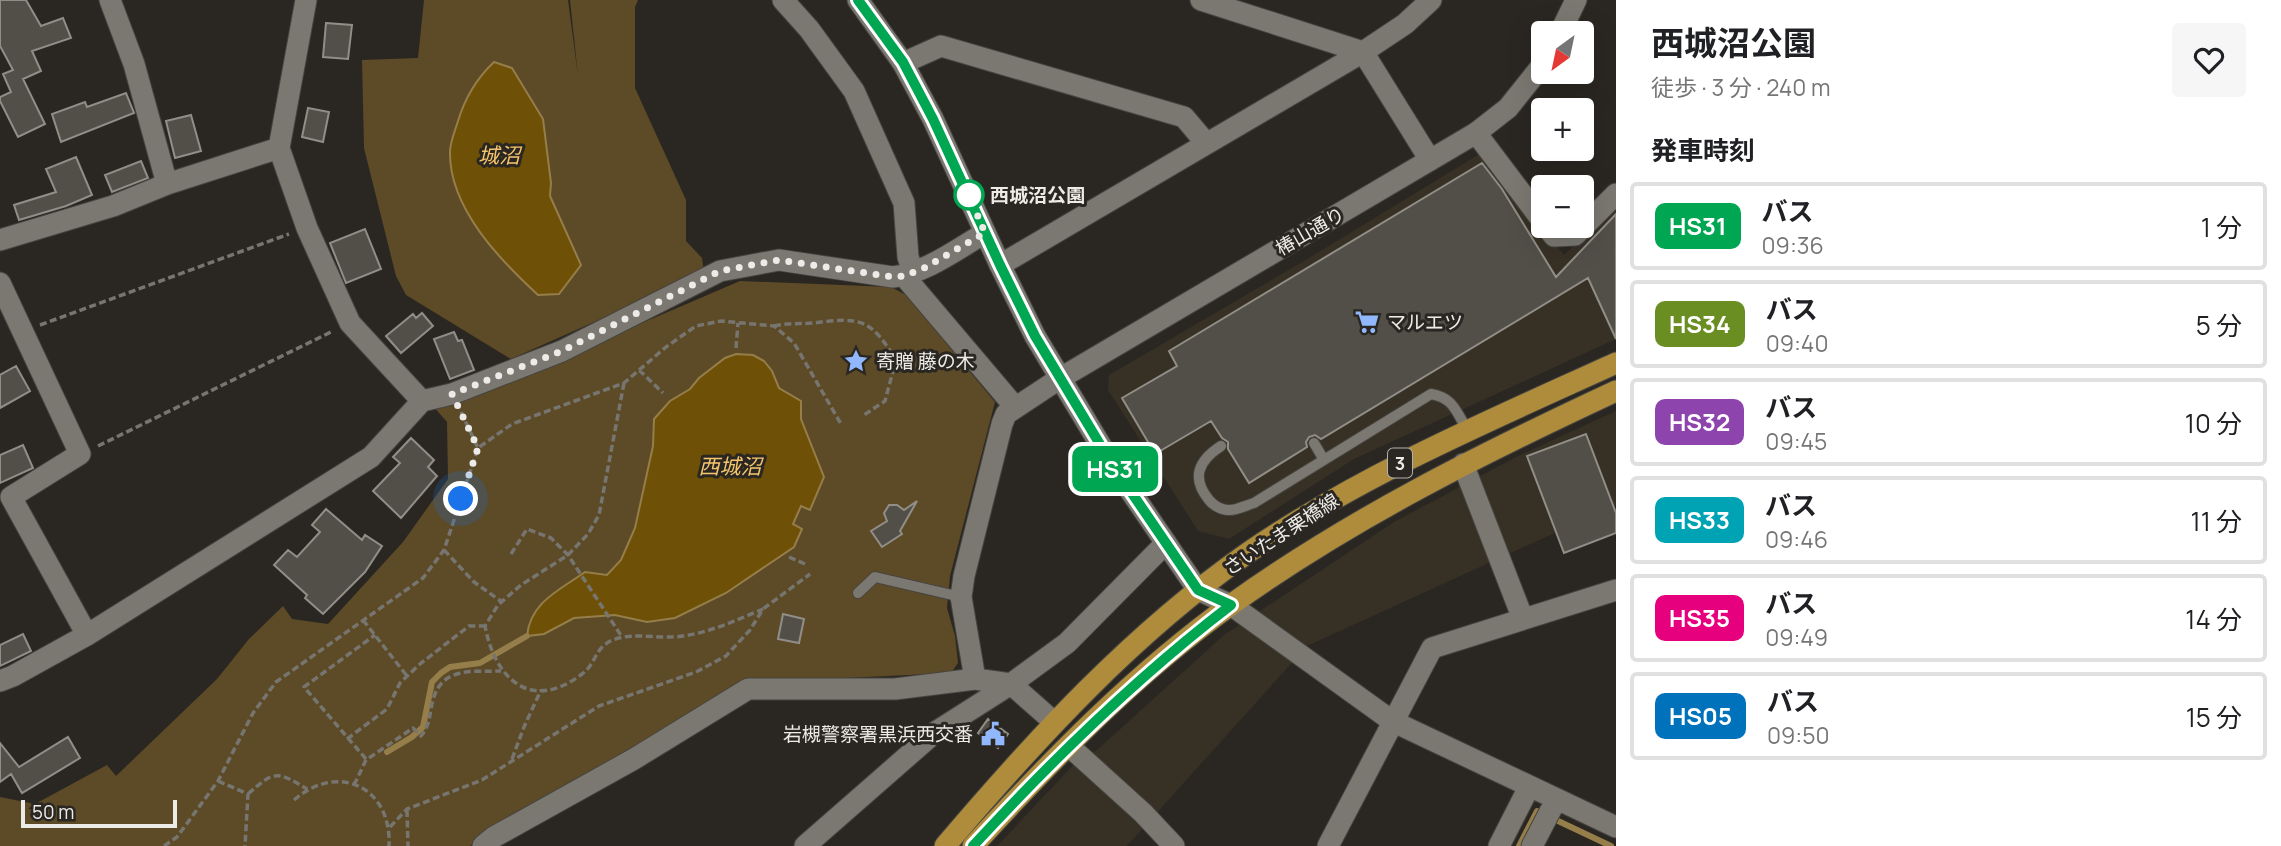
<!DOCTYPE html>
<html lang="ja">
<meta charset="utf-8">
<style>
:root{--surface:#fff;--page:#f6f6f6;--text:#202124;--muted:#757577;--line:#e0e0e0}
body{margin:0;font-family:Manrope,"Noto Sans JP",sans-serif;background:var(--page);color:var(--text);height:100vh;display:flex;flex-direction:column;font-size:26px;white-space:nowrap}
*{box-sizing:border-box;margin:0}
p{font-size:23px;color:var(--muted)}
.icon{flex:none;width:38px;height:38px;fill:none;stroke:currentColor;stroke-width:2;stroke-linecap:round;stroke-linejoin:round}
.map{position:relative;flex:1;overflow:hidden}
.details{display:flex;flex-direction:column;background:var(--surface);width:665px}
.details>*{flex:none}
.badge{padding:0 14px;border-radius:10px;font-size:24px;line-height:46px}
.needle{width:46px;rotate:213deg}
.fabs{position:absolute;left:1531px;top:21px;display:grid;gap:14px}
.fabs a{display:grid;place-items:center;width:63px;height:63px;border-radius:7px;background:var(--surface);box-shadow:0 7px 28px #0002;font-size:35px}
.scale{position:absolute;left:21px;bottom:18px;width:156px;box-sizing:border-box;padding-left:7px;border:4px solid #edebe8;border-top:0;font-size:19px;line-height:24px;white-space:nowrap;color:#edebe8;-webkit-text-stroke:5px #2a2722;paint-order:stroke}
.you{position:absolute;width:35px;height:35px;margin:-18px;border:5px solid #fff;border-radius:50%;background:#1a73e8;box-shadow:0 0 0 10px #1a73e833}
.map>.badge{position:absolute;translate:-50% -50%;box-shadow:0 0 0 4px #fff}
h2{padding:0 35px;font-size:26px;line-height:63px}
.round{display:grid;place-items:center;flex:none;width:74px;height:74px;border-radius:7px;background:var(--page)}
.overview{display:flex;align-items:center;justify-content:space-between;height:119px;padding:0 35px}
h1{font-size:33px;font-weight:700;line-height:52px}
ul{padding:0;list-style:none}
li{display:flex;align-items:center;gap:21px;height:88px;margin:0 14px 10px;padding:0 21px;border:4px solid var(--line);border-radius:7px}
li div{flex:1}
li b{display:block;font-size:26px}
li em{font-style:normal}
li .badge{min-width:77px;font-weight:700;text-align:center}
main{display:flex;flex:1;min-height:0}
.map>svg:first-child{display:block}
.built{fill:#363025}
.green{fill:#5d4a27}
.water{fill:#6f5007;stroke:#957e4a;stroke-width:2}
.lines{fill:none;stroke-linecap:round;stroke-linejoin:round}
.stream{stroke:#957e4a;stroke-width:6}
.building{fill:#524f49;stroke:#918e87;stroke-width:2}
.lane-casing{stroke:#474540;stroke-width:12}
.street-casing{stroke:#474540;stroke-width:23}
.secondary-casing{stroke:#474540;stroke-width:23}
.primary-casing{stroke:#474540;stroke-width:23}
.path{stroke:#777570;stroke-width:3.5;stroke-dasharray:7 3.5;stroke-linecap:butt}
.lane{stroke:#7b7872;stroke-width:10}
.street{stroke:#7b7872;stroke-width:21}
.secondary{stroke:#7b7872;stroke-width:21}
.primary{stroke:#ae8c3b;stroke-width:21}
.line-casing{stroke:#fff;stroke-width:16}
.line{stroke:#00a651;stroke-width:10}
.walk{stroke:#edebe8;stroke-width:7;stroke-dasharray:0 12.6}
.stop-dot{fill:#fff;stroke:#00a651;stroke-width:3.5}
.labels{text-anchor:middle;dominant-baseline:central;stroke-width:6;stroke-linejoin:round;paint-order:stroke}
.shield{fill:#2a2722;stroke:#b2b0ad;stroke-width:2}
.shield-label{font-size:18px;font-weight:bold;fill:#edebe8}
.stop-label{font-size:19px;font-weight:bold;fill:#edebe8;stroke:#2a2722;text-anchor:start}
.street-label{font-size:19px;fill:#edebe8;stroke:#2a2722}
.poi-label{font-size:19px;fill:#edebe8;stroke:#2a2722;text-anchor:start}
.water-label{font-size:21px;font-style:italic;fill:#f5c56c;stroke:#2a2722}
</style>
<main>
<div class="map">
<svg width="1616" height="846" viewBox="0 0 1616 846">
<rect width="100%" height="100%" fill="#2a2722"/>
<path class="built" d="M 1481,153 L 1564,255 L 1616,204 L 1616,339 L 1354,459 L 1229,539 L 1198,531 L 1108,390 L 1109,375 L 1309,258 Z
M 1616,411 L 1616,505 L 1307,646 L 1127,846 L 997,846 L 1077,761 L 1097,750 L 1224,635 L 1394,522 L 1516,457 Z"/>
<path class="green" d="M 424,0 L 568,0 L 578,76 L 570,0 L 638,0 L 635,7 L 635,88 L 686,200 L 686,241 L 702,258 L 704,273 L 511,359 L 406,295 L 396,276 L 364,148 L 362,60 L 418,58 Z
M 740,281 L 891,287 L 906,295 L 995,402 L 950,576 L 947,608 L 955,636 L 958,663 L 951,673 L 845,678 L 746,680 L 483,835 L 470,846 L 0,846 L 0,797 L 35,804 L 107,765 L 116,776 L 217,679 L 249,639 L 283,606 L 292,619 L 328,624 L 403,542 L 448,479 L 447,422 L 432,405 L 479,393 Z"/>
<path class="water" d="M 494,62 L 512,68 L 543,119 L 551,183 L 550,196 L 581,265 L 559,294 L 538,295 C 500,260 449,208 450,152 C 450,142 455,131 458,121 C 465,98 477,78 494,62 Z
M 736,354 L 753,355 L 764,361 L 772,371 L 779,388 L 801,401 L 801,419 L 824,477 L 810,510 L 801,506 L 793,524 L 802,529 L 794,547 L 726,593 L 675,618 L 647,622 L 615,615 L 574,618 L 544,634 L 527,636 C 530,602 560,590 585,572 L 607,575 L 621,560 L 635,528 L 653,446 L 654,419 L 670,401 L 690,389 L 699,378 L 725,358 Z"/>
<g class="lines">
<path class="stream" d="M 387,752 L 412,737 L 423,727 L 432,682 L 441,673 L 450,667 L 480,663 L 527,636
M 1519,846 L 1537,811 L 1611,846"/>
</g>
<path class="building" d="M 0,0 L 26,0 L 41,26 L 63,18 L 71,38 L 32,51 L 41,71 L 23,79 L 45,124 L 18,137 L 0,101 L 0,97 L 11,92 L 3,74 L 13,70 L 0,46 Z
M 326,23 L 352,25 L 348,59 L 323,57 Z
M 126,93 L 134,113 L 61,142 L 52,114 L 85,102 L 87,107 Z
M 308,108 L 329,112 L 323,142 L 302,137 Z
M 191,115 L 201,151 L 175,158 L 166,121 Z
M 76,157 L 92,195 L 66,206 L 19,220 L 14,205 L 56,192 L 46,169 Z
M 141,161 L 148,178 L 112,192 L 105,175 Z
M 1482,163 L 1502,189 L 1556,277 L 1616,214 L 1616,339 L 1588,278 L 1321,439 L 1315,435 L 1309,437 L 1306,442 L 1307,447 L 1249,483 L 1228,449 L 1228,442 L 1222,438 L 1211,421 L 1155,454 L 1122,398 L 1177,366 L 1169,351 Z
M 365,229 L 381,269 L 346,283 L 330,243 Z
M 422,313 L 433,326 L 401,353 L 386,336 L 413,314 L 416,318 Z
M 454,332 L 458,341 L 462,340 L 474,370 L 450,379 L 434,339 Z
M 16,366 L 30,391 L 0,408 L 0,375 Z
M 1586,434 L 1616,513 L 1616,533 L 1564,553 L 1527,456 Z
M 411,438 L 434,460 L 428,467 L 437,476 L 401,518 L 373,491 L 400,463 L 393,457 Z
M 23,445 L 33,468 L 0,483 L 0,455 Z
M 917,501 L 900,531 L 902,534 L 882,547 L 871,531 L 887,521 L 884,513 L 889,505 L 897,505 L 904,510 Z
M 326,509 L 362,540 L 365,535 L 382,546 L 365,572 L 323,614 L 305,598 L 307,595 L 274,565 L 288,550 L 297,557 L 320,532 L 312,525 Z
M 783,614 L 804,619 L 799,643 L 778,639 Z
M 23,634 L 31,651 L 0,666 L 0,645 Z
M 988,719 L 1008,734 L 998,748 L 978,733 Z
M 68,737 L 80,758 L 22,793 L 11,774 L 0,782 L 0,743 L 19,767 Z"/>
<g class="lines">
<g class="lane-casing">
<path id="lane" d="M 1314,443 L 1324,460
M 1221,446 C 1198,461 1191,478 1209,500 C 1213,505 1221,510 1228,510 C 1235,511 1247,505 1254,503 L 1431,394 C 1454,398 1456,412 1468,431
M 858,593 L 875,577 L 961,597"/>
</g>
<g class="street-casing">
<path id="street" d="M 110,0 L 134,64 L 167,184
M 306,0 L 279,148 L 307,228 L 350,323 L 422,401
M 783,0 L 809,29 L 854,91 L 904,203 L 908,257 L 913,272
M 1201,0 L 1363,52 L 1430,160
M 903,63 L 941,46 L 1184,117 L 1206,143
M 1476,133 L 1544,223
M 1546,226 L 1554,236 L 1575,235 L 1616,194
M 0,240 L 113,206 L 167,184 L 279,148
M 1000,265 L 1363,52 L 1405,24 L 1431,0
M 904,276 L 1015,407
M 0,283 L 80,454 L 11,497 L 87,635
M 1463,464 L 1523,619
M 1231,605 L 1392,721 L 1616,827
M 975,679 L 961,597 L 964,576 L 1002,424 L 1006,414 L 1059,379
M 0,681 L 13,676 L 87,635 L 371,457 L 422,401 L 452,394 L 562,351 L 720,271 L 779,260 L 893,277 C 926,273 957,249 985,233
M 1069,746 L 1143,813 L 1174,846
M 483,846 L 494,837 L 634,759 L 748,689 L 895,689 L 975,679 L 1011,684 L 1067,643 L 1166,543
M 805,846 L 934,733 L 1011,684 L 1054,722
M 1328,846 L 1432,648 L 1616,590
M 1499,846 L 1529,787
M 1532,846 L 1556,800"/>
</g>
<g class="secondary-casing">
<path id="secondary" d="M 858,0 L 903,63 L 933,119 L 1000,265 L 1035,336 L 1110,461 L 1198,590 L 1231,605
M 1560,33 L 1576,0
M 1059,379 L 1476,133 L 1508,108 L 1544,63"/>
</g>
<g class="primary-casing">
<path id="primary" d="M 945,846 C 1036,739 1133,633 1249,552 C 1363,474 1491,420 1616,363
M 973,846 C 1052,759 1136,673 1232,604 C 1352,518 1483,453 1616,391"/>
</g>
<path class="path" d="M 40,325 L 289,234
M 774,326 C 787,323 800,324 813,323 C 861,317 870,318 896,360 L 885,401 L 864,415
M 736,348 L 738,323
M 639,370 L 663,393
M 624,383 L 599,515 L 588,534 L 568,555 L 521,585 L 498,605 L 485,626 C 495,679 531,713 582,674 C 599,662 593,642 624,637 C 643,634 663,639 683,636 C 711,632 737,620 763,609
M 461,412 L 478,448
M 98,446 L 333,331
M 444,550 L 474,582 L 502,602
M 511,554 L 527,529 L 551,538 L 568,555 L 622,637
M 789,557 L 805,564
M 363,620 L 407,676
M 347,739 L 387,709 L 400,683 L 420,664 L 469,626 L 485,626
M 366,759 L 304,687 L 375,635
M 512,759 L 524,727 L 541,690
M 218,781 L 248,794 L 245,846
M 354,785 L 366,760 L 413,728 L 421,736 C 431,724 429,714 433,700 C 442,666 473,672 501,671
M 248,794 C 275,770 277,771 307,789
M 294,800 C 339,761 392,788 389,846
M 407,810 L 408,846
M 390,827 L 407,809 L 482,780 L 599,706 L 696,672 L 726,656 L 750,630 L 763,609 L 810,574
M 164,846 L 177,837 L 218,781 L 253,713 L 276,682 L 423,578 L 444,550 L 478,448 L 512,424 L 624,383 L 666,347 L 696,326 L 721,321 L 774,326 L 794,343 L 841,424"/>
<use href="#lane" class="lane"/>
<use href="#street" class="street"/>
<use href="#secondary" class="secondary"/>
<use href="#primary" class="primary"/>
</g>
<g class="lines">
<g class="line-casing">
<path id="line" d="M 858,0 L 903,62 L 933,119 L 1000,265 L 1035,336 L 1110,461 L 1198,590 L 1231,605 C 1137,677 1053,759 973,846"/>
</g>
<use href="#line" class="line"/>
<path class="walk" d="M 461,499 L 478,448 L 452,394 L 562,351 L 720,271 L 779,260 L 893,277 L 904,276 L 924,268 L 985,233 L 966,188 L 969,195"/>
</g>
<defs>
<g id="supermarket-bare" transform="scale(1.89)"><path d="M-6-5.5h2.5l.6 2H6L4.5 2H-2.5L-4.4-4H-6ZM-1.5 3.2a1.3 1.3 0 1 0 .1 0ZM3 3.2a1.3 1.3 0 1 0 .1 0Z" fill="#91b8fd" stroke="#2a2722" stroke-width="2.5" paint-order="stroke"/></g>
<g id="sight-bare" transform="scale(1.89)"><path d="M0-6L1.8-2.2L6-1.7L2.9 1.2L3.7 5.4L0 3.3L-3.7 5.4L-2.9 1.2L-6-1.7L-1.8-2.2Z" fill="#91b8fd" stroke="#2a2722" stroke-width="2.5" paint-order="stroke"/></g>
<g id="civic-bare" transform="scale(1.89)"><path d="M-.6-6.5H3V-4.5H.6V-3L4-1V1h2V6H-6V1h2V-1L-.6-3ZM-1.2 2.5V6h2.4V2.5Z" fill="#91b8fd" stroke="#2a2722" stroke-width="2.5" paint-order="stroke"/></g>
</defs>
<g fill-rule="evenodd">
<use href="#supermarket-bare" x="1367" y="322"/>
<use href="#sight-bare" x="856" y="361"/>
<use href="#civic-bare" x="993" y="734"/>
</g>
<circle class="stop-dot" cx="969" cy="195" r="14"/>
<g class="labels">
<rect class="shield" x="1388" y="448.5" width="24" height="29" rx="5"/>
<g class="shield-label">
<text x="1400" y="463">3</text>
</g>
<g class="stop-label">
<text x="990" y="195">西城沼公園</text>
</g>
<g class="street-label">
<text transform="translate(1310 231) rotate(-30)">椿山通り</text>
<text transform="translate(1281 534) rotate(-33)">さいたま栗橋線</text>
</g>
<g class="poi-label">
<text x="1387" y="322">マルエツ</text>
<text x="876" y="361">寄贈 藤の木</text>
<text x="973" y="734" text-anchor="end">岩槻警察署黒浜西交番</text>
</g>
<g class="water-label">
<text x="499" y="155">城沼</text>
<text x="730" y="466">西城沼</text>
</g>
</g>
</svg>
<div class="fabs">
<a><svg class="needle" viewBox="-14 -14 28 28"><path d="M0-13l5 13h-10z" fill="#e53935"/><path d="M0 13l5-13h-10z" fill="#757577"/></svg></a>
<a>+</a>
<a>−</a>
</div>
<div class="scale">50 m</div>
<div class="you" style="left:461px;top:499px"></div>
<b class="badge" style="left:1115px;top:469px;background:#00a651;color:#fff">HS31</b>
</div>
<section class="details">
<div class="overview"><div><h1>西城沼公園</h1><p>徒歩 · 3 分 · 240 m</p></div><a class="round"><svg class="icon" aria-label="heart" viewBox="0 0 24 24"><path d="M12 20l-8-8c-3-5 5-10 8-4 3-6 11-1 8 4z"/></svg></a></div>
<h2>発車時刻</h2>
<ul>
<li><span class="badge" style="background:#00a651;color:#fff">HS31</span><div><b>バス</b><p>09:36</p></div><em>1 分</em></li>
<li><span class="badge" style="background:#6b8e23;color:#fff">HS34</span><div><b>バス</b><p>09:40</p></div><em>5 分</em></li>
<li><span class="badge" style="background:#8e44ad;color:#fff">HS32</span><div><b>バス</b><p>09:45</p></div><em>10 分</em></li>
<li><span class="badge" style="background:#00a3b4;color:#fff">HS33</span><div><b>バス</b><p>09:46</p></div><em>11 分</em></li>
<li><span class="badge" style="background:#e6007e;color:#fff">HS35</span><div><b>バス</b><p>09:49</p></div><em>14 分</em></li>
<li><span class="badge" style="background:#0072bc;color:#fff">HS05</span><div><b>バス</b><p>09:50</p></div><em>15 分</em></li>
</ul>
</section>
</main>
